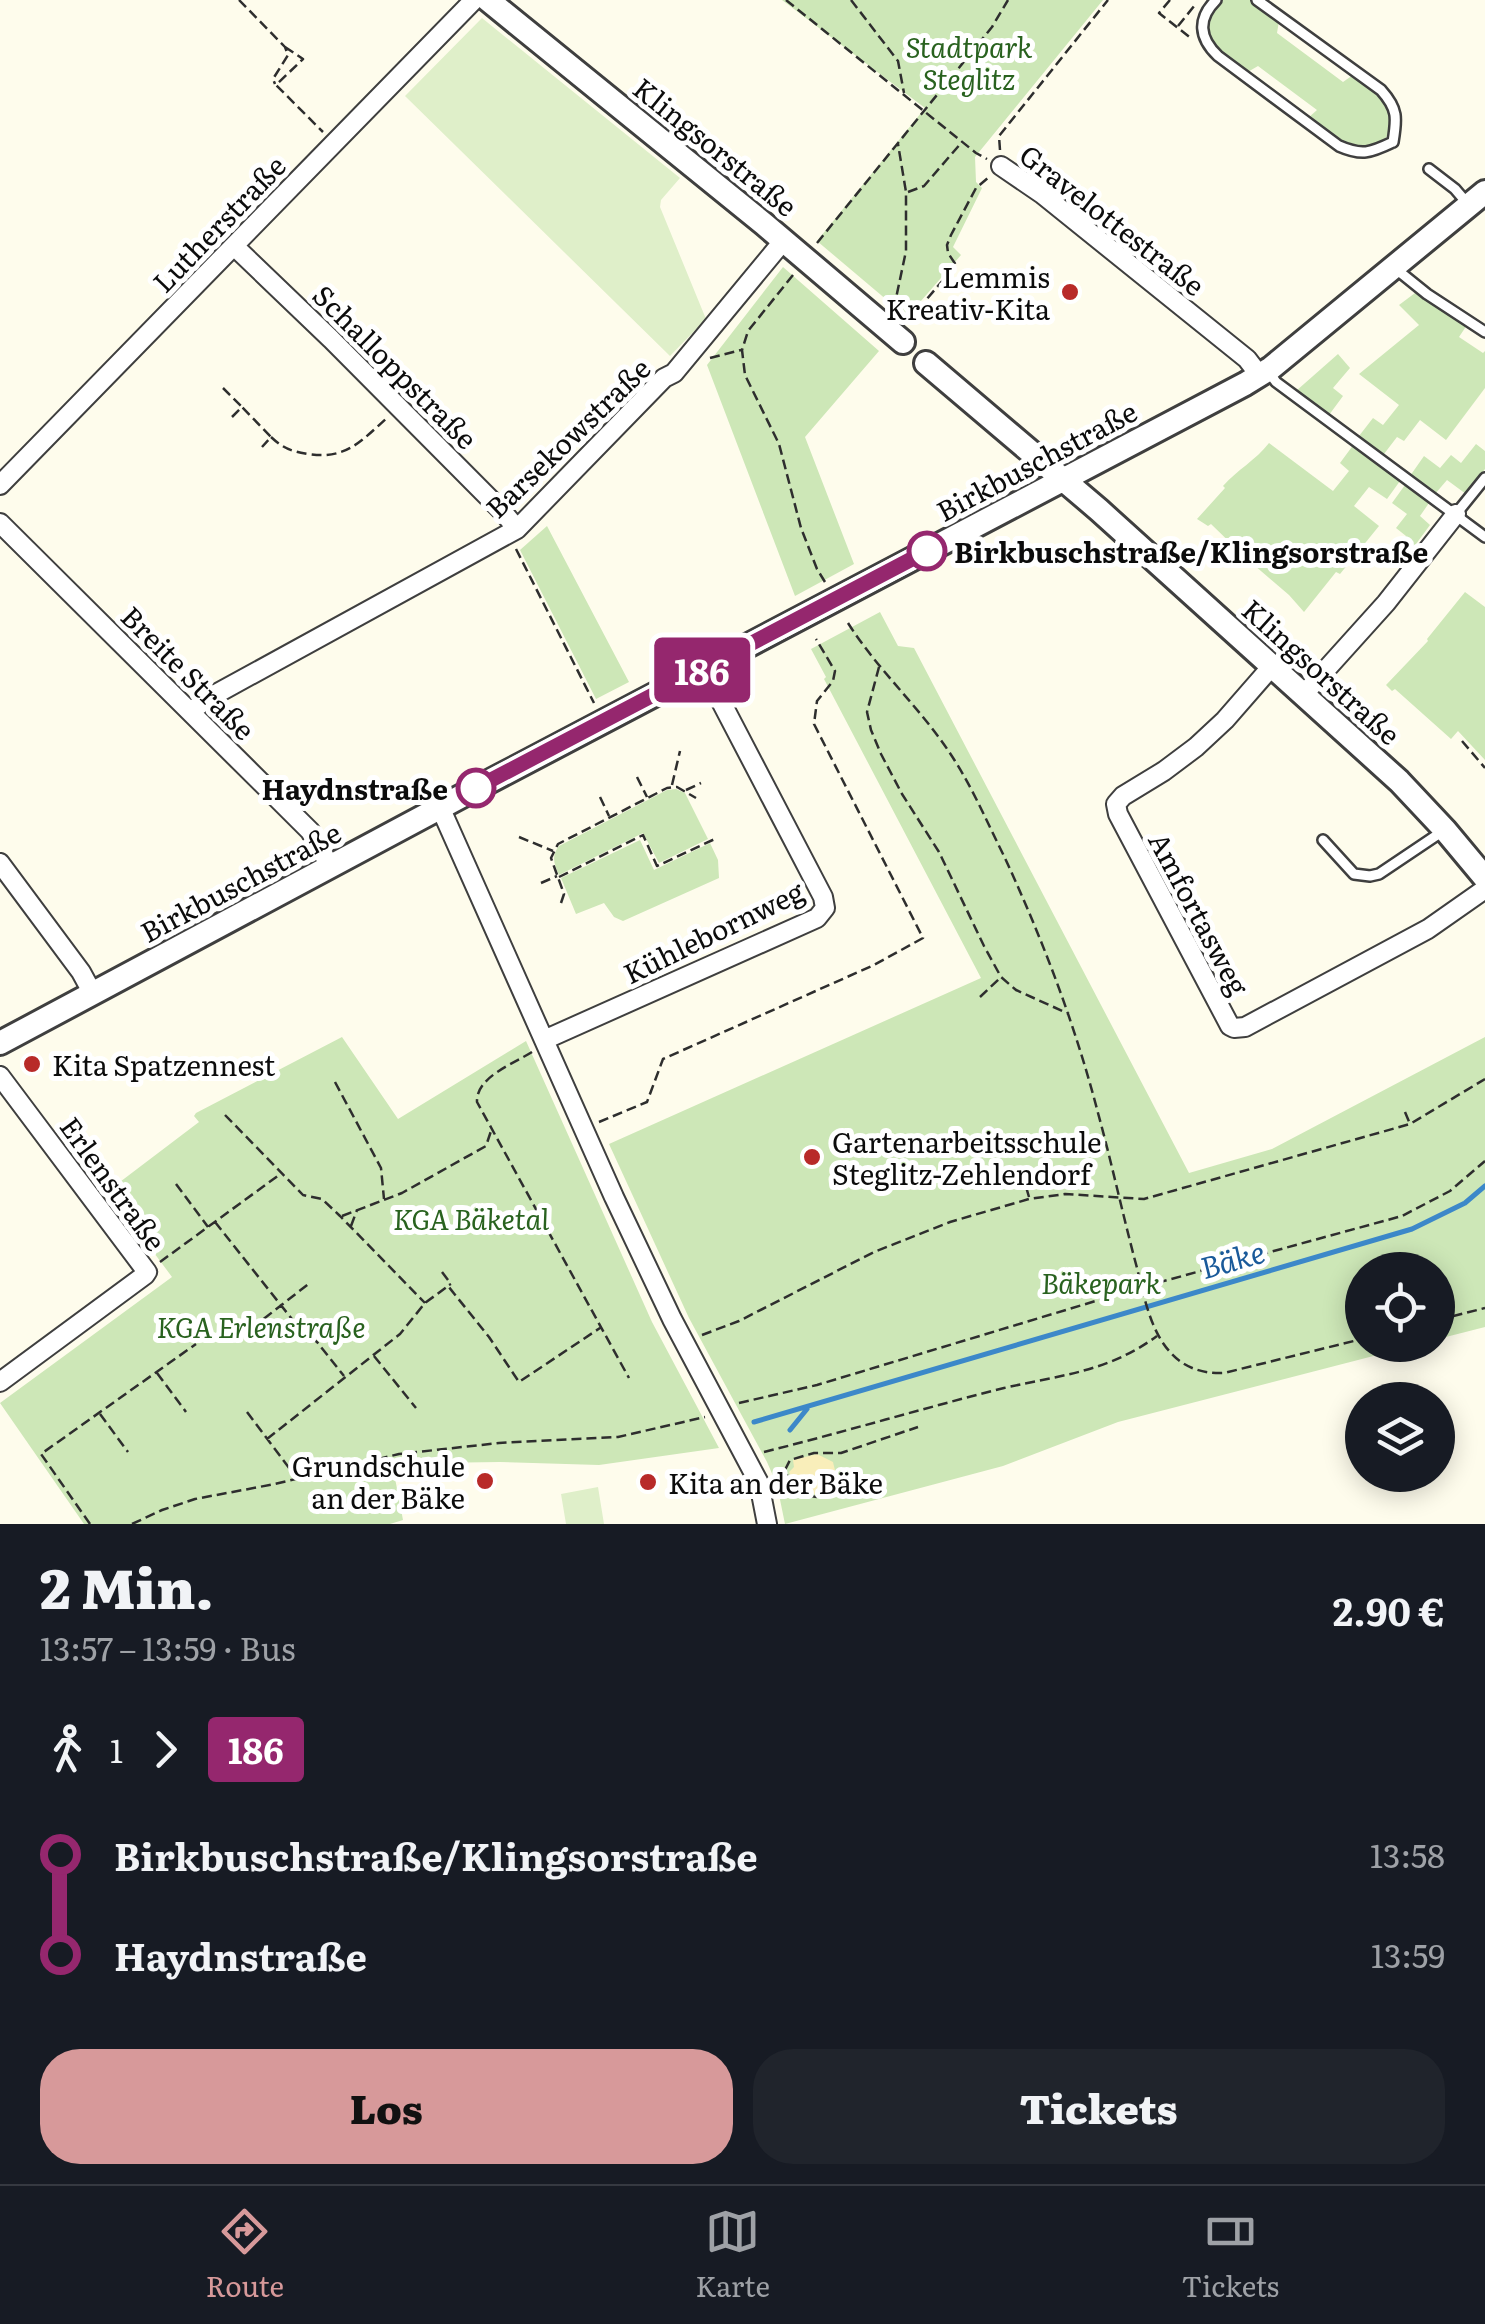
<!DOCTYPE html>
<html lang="de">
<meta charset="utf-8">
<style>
:root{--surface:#171b24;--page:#20242c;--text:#f1f3f6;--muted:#9ea1a6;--line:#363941;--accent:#d7999a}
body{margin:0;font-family:Literata,serif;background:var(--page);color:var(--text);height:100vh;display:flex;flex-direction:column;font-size:38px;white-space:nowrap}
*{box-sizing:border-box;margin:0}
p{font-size:32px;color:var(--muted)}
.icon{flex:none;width:55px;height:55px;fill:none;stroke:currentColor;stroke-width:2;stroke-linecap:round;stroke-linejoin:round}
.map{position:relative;height:1524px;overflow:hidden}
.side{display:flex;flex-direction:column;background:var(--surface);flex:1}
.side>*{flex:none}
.badge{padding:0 20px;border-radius:8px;font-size:35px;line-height:65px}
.tools{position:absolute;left:1345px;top:1252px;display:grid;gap:20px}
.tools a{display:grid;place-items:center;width:110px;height:110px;border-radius:50%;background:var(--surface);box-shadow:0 5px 25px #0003;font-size:50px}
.map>.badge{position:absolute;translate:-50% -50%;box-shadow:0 0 0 5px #fff}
.legs{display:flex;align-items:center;gap:15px;height:110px;padding:0 40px;font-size:32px}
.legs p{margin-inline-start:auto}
.overview{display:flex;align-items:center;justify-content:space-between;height:170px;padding:0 40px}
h1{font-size:55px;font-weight:800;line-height:75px}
.action{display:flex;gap:20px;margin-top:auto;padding:20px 40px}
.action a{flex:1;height:115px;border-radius:40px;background:var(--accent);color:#111;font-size:40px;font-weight:800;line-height:115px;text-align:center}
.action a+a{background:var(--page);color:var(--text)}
ul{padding:0 40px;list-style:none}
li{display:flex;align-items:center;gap:35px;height:100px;font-size:38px}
li i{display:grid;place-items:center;width:15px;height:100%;margin:0 12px;background:currentColor}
li i::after{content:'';width:25px;height:25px;margin:-12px;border:8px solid;border-radius:50%;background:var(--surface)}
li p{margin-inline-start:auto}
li:first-child i{background:linear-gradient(#0000 50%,currentColor 0)}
li:last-child i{background:linear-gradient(currentColor 50%,#0000 0)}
.tabs{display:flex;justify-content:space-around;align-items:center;height:140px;border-top:2px solid var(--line);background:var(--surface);font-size:28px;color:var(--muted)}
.tabs a{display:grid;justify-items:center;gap:5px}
.tabs .current{color:var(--accent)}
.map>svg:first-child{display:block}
.green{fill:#cde7b7}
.sand{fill:#f9eeba}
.pitch{fill:#dfefc9}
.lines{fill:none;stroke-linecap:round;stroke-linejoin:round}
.stream{stroke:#3c88c9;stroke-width:5}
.service-casing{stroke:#3f3f3f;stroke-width:14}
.minor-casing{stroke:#3f3f3f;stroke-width:22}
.tertiary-casing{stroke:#3f3f3f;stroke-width:28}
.path{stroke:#2e2e2e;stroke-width:2.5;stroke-dasharray:10 5;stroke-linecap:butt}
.service{stroke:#fff;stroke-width:9}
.minor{stroke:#fff;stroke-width:18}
.tertiary{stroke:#fff;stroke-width:22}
.line-1-casing{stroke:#fff;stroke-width:22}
.line-1{stroke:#95276e;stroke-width:15}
.poi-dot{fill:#b82a29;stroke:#fff;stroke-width:4}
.stop-1-dot{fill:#fff;stroke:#95276e;stroke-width:5}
.labels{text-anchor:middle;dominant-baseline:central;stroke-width:10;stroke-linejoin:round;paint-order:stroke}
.park-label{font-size:28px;font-style:italic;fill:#29621f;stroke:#fff}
.street-label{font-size:28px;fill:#0c0c0c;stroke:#fff}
.poi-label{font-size:28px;fill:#0c0c0c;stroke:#fff;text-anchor:start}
.stop-label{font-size:28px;font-weight:bold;fill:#0c0c0c;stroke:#fff;text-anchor:start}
.water-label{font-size:30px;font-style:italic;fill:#1a5a9a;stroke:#fff}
</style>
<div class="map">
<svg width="1485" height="1524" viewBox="0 0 1485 1524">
<rect width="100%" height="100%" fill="#fefcec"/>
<path class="green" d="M 782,0 L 1103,0 L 975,157 L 976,182 L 982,188 L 953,247 L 961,255 L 907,317 L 817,241 L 925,108 Z
M 1222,0 L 1252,0 L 1279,21 L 1277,33 L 1343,82 L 1353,75 C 1366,85 1384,94 1390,109 C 1402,140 1367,154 1344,144 L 1308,118 L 1317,110 L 1258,66 L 1246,73 C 1222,55 1184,29 1222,0 Z
M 783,267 L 879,351 L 805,437 L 854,564 L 795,596 L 707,365 Z
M 1415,293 L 1467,325 L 1459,337 L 1483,353 L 1485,351 L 1485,388 L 1446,440 L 1420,420 L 1404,441 L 1397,437 L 1384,454 L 1359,436 L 1373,418 L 1383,425 L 1399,405 L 1359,374 L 1419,325 L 1399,305 Z
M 1338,354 L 1350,368 L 1333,388 L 1343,396 L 1329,415 L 1296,391 Z
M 1269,443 L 1333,491 L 1349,471 L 1340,463 L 1354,444 L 1400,481 L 1387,499 L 1369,487 L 1354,506 L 1379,526 L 1340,574 L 1336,572 L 1304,612 L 1289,595 L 1247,559 L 1211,524 L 1208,526 L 1197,519 L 1225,488 L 1223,486 C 1237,470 1256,460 1269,443 Z
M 1476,444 L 1485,451 L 1485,469 L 1466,494 L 1447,480 L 1435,494 L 1410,476 L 1424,456 L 1440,468 L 1451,455 L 1461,463 Z
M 1405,485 L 1429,503 L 1420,516 L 1430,525 L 1405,559 L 1394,552 L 1406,536 L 1396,528 L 1407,514 L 1392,503 Z
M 547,526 L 629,682 L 596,699 L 520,550 Z
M 1465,592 L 1485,607 L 1485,760 L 1458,731 L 1451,739 L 1395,689 L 1392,691 L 1386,685 L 1428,641 L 1427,639 Z
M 880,612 L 898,646 L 914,648 L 1189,1173 L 1272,1149 L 1485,1037 L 1485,1327 L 1438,1339 L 1438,1270 L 1362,1270 L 1362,1345 L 1416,1345 L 1118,1422 L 1003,1466 L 785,1524 L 777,1485 L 767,1462 L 689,1318 L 609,1144 L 981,978 L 824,679 L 826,677 L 811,649 Z
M 676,789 L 685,793 L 708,839 L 659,863 L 643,833 L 559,875 C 554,864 551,856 559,846 L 667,790 Z
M 640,840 L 654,870 L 710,843 L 718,860 L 719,878 L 623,921 L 614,917 L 604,903 L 576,914 L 561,878 Z
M 342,1037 L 398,1119 L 526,1041 L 652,1322 L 719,1448 L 599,1465 L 500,1462 L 428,1463 L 394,1473 L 403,1520 L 390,1524 L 84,1524 L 0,1403 L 172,1277 L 108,1191 L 199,1122 L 194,1116 L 196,1113 Z"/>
<path class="sand" d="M 817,1454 L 833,1462 C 836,1475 840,1484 828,1494 C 807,1496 798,1491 789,1472 L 794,1467 L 793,1460 Z"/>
<path class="pitch" d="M 482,18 L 680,178 L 661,200 L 660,207 L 706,319 L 670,356 L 405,96 Z
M 598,1487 L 604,1524 L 566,1524 L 561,1494 Z"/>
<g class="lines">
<path class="stream" d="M 754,1422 L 1412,1229 L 1465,1203 L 1485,1186
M 790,1430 L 807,1409"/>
<g class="service-casing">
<path id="service" d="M 1216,0 C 1197,19 1199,38 1218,56 L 1339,146 C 1362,156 1370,153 1393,142
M 1257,0 L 1381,90 C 1398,109 1397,118 1393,142
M 1429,169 L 1455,189 L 1467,203
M 1396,269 L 1427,294 L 1485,332
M 1269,372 L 1276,382 L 1485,537
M 1456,514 L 1485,478
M 1323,840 L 1354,874 L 1370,876 L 1379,874 L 1443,831"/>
</g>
<g class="minor-casing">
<path id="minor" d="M 1001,166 L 1042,194 L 1247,359 L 1260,376
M 234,246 L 331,339 L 503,512 L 517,529
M 0,485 L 474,0
M 0,523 L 310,831 L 330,866
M 1273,665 L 1225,720 L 1196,747 L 1164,771 L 1123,796 L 1116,804 L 1118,814 L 1230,1026 L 1234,1028 L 1245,1027 L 1428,929 L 1485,889
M 1304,694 L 1386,603 L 1456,514
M 191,712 L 205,700 L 517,529 L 664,378 L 674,373 L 784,240
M 440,807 L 614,1197 L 672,1319 L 759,1483 L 767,1524
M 0,863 L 81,972 L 93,994
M 544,1040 L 817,918 L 825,908 L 823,897 L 704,669
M 0,1076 L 147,1272 L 145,1275 L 0,1382"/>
</g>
<g class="tertiary-casing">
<path id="tertiary" d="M 488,0 L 764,224 L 903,342
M 926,363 L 1099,510 L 1399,781 L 1445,830 L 1485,878
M 0,1043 L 460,797 L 1245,384 L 1271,368 L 1485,192"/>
</g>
<path class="path" d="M 239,0 L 285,47 L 288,55 L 273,79 L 275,84
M 786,0 L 976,153 L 987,159
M 851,0 L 898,61 L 904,93
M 1170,0 L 1159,13 L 1192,39
M 1178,26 L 1195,5
M 285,47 L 303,59 L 276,85 L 323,132
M 1000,150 L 999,136 L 1108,0
M 908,192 L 924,186 L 962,142
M 817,243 L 992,27 L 1008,0
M 793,275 L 748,331 L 742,350 L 745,375 L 779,444 L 801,528 L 817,569 L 825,582
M 891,308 L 895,303 L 906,251 L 906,192 L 898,144
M 908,321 L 956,265 L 948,253 L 947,245 L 951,235 L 976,188 L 989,177
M 710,358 L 741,350
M 223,388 L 241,406
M 232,417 L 242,407 L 271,437 L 262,447
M 271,437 C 284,449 291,451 308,454 C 346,460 361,441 387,418
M 516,549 L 594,703
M 848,623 C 879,672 924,711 955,761 C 974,791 988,824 1004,856 C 1042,938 1075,1024 1098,1113 C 1112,1164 1123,1216 1137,1268 C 1144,1296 1150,1330 1170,1352 C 1184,1368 1203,1374 1224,1373 L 1362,1339
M 879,667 L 867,712 L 871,730 L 881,754 L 902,794 L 939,852 L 984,946 L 1001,977 L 1016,990 L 1069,1014
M 1462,741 L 1485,768
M 637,777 L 647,797
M 672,785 L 680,751
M 686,790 L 701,783
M 600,797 L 609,816
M 519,837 L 553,851
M 559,877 L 643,835 L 657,866 L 717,838
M 541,883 L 557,876
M 561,903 L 564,894 L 551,858 L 558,844 L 667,788 L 677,787 L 696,798
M 980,997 L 1000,978
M 532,1052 C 513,1064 476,1077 477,1102 L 629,1378
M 335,1082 L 381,1168 L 384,1199
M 1405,1112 L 1410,1124
M 225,1115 L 303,1195 L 322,1199 L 340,1216 L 425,1303
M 599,1122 L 647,1102 L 663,1059 L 874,965 L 923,938 L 814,724 L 817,701 L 833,681 L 835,671 L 816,639
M 1022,1173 L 1029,1197
M 176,1184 L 208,1227
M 342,1216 L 402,1193 L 486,1146 L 491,1131
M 215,1222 L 299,1328 L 317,1342 L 344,1376
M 351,1226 L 357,1210
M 160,1262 L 279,1175
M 442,1272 L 451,1284 L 449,1285
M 1438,1320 L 1485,1308
M 252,1328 L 311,1282
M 702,1335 L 739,1321 L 874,1252 L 950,1222 L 1029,1199 L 1065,1194 L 1144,1199 L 1410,1124 L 1485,1079
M 374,1356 L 416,1408
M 157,1373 L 186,1412
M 739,1403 L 817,1385 L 1142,1287 L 1402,1216 L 1450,1191 L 1485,1161
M 247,1412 L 296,1477
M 100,1414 L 128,1452
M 267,1439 L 400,1334 L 425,1303 L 448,1286 L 489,1337 L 519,1382 L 600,1328
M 764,1452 C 844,1432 924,1408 1004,1388 C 1061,1375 1108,1372 1157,1336
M 817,1497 C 799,1495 791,1487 785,1470 L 790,1460 L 814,1453 L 841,1453 L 918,1427
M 90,1524 L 41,1454 L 196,1344
M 132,1524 L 162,1510 L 195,1499 L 275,1484 L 399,1454 L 499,1443 L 618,1437 L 705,1417"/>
<use href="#service" class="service"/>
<use href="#minor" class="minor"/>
<use href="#tertiary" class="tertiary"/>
</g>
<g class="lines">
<g class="line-1-casing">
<path id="line-1" d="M 476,788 L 927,551"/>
</g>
<use href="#line-1" class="line-1"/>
</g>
<g class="poi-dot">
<circle cx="1070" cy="292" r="10"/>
<circle cx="32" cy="1064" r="10"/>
<circle cx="812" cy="1157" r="10"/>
<circle cx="485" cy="1481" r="10"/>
<circle cx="648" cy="1482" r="10"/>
</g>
<g class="stop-1-dot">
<circle cx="927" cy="551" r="18"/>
<circle cx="476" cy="788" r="18"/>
</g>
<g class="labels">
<g class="park-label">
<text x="969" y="46">Stadtpark<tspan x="969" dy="32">Steglitz</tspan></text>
<text x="471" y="1218">KGA Bäketal</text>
<text x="1101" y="1282">Bäkepark</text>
<text x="261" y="1326">KGA Erlenstraße</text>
</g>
<g class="street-label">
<text transform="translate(716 146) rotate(39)">Klingsorstraße</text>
<text transform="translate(1113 219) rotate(38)">Gravelottestraße</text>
<text transform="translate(218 223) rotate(-46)">Lutherstraße</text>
<text transform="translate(396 366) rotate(45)">Schalloppstraße</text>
<text transform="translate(567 437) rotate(-44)">Barsekowstraße</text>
<text transform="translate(1036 460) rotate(-28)">Birkbuschstraße</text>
<text transform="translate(1322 671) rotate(42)">Klingsorstraße</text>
<text transform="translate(189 672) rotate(45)">Breite Straße</text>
<text transform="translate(240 881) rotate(-28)">Birkbuschstraße</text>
<text transform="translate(1200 913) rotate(62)">Amfortasweg</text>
<text transform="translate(713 931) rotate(-26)">Kühlebornweg</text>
<text transform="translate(114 1183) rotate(54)">Erlenstraße</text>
</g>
<g class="poi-label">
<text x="1050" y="276" text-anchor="end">Lemmis<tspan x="1050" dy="32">Kreativ-Kita</tspan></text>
<text x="52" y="1064">Kita Spatzennest</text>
<text x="832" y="1141">Gartenarbeitsschule<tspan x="832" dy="32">Steglitz-Zehlendorf</tspan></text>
<text x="465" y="1465" text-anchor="end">Grundschule<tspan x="465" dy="32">an der Bäke</tspan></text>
<text x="668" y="1482">Kita an der Bäke</text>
</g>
<g class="stop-label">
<text x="954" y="551">Birkbuschstraße/Klingsorstraße</text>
<text x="448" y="788" text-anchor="end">Haydnstraße</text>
</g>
<g class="water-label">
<text transform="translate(1232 1258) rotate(-16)">Bäke</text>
</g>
</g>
</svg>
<div class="tools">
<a><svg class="icon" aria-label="locate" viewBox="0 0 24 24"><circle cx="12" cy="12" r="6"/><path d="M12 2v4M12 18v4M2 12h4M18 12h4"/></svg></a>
<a><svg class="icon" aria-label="layers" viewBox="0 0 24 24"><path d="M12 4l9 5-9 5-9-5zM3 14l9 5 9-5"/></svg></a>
</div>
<b class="badge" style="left:702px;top:670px;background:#95276e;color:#fff">186</b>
</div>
<section class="side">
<div class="overview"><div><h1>2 Min.</h1><p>13:57 – 13:59 · Bus</p></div><b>2.90 €</b></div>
<div class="legs"><svg class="icon" aria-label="walk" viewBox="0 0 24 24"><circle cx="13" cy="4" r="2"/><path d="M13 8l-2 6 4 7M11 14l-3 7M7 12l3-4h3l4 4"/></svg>1<svg class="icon" aria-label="forward" viewBox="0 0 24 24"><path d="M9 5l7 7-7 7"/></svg><b class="badge" style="background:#95276e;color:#fff">186</b></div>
<ul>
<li><i style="color:#95276e"></i><b>Birkbuschstraße/Klingsorstraße</b><p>13:58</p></li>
<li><i style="color:#95276e"></i><b>Haydnstraße</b><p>13:59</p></li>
</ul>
<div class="action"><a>Los</a><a>Tickets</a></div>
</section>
<nav class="tabs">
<a class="current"><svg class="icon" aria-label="directions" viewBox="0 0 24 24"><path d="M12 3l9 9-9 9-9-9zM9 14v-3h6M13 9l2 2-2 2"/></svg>Route</a>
<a><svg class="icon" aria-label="map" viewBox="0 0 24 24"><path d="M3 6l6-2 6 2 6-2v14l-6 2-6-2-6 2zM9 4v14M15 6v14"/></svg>Karte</a>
<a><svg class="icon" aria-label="tickets" viewBox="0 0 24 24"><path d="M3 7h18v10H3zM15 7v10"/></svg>Tickets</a>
</nav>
